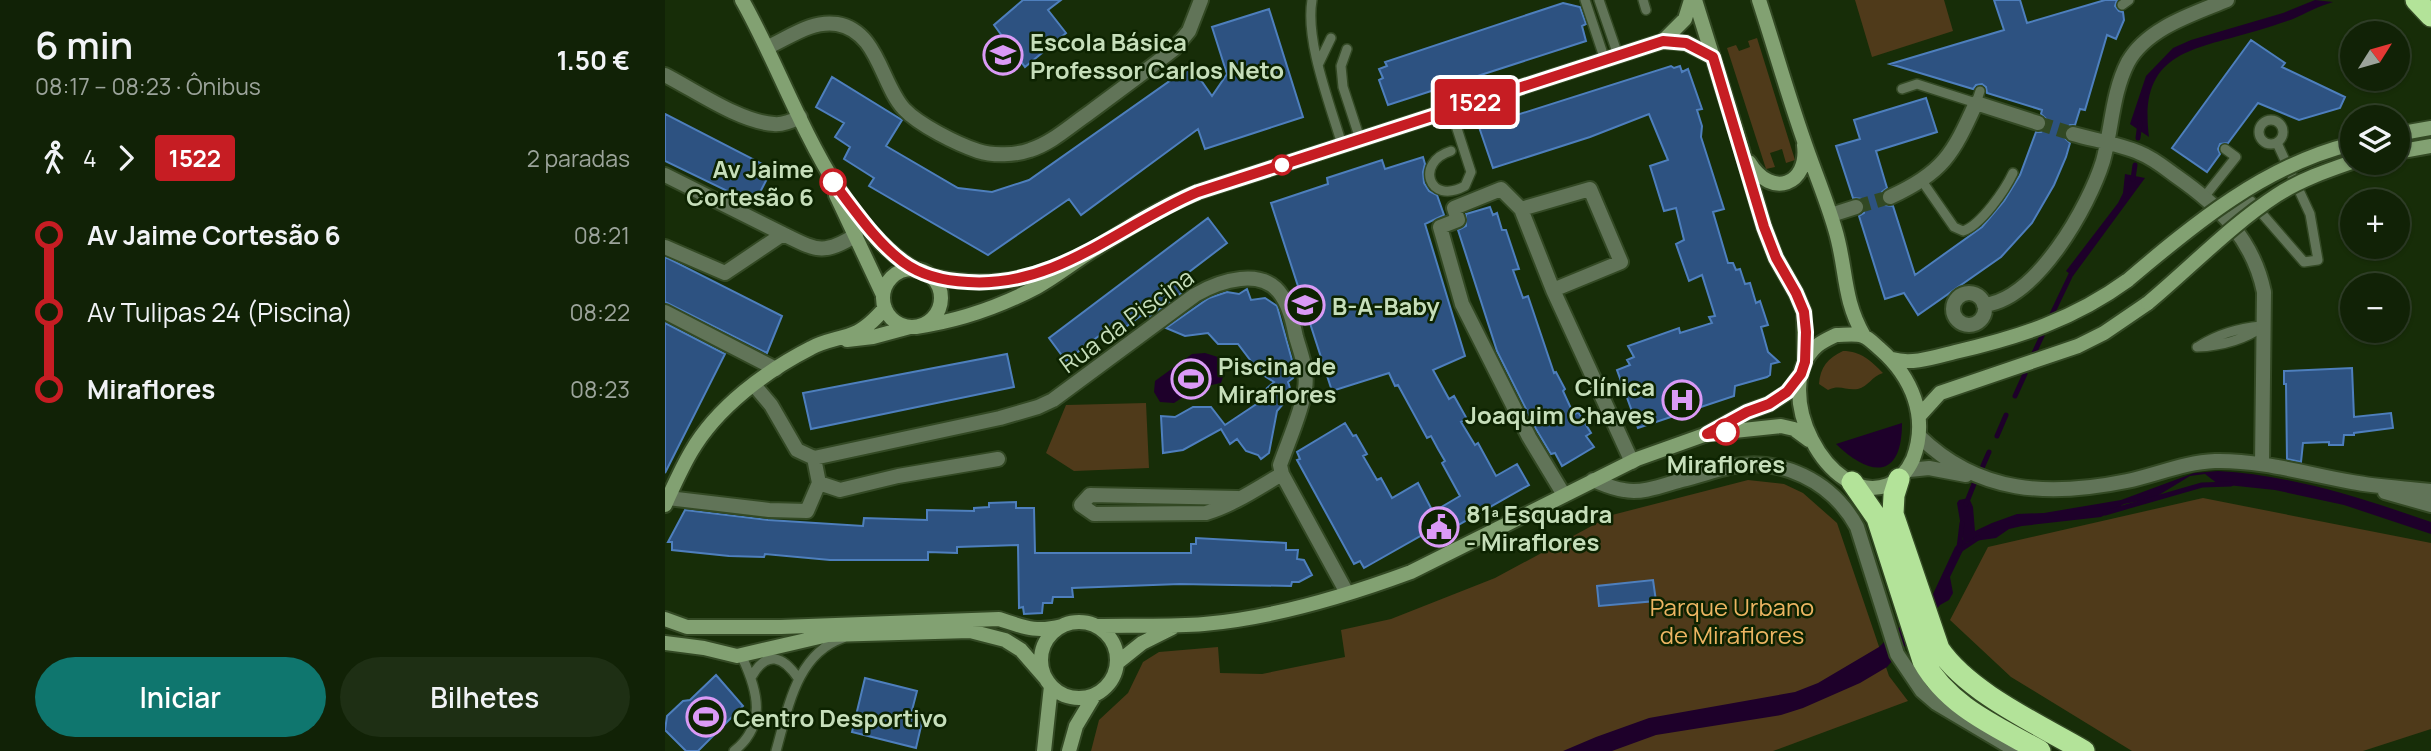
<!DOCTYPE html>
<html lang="pt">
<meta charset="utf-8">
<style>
:root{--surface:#112206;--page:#1e2f14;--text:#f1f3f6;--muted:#9ca49b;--line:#303f28;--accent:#0f766e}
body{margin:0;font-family:Manrope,sans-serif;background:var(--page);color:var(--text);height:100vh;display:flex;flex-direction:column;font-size:26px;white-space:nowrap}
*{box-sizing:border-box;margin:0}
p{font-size:23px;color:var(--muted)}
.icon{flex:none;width:38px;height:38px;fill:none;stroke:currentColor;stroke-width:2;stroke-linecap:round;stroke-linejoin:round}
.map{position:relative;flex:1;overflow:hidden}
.side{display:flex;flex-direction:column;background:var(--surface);width:665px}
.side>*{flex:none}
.badge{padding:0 14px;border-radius:5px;font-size:24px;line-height:46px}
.needle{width:46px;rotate:53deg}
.controls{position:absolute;left:1675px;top:21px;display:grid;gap:14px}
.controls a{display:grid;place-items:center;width:70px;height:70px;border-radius:50%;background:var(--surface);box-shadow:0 2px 5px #0004,0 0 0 2px var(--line);font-size:35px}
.map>.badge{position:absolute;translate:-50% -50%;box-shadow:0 0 0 4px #fff}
.legs{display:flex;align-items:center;gap:10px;height:77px;padding:0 35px;font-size:23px}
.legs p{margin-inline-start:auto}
.headline{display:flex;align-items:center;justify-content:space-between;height:119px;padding:0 35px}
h1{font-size:38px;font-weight:600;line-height:52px}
.cta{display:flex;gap:14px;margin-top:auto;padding:14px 35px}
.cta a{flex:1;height:80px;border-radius:42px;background:var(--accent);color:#fff;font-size:28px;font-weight:600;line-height:80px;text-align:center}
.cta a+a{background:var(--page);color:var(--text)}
ul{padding:0 35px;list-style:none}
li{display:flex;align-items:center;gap:24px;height:77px;font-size:26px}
li i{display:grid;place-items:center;width:10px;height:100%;margin:0 9px;background:currentColor}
li i::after{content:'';width:18px;height:18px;margin:-9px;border:5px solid;border-radius:50%;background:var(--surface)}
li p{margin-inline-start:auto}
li:first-child i{background:linear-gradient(#0000 50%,currentColor 0)}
li:last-child i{background:linear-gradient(currentColor 50%,#0000 0)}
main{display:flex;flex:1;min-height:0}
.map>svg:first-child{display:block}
.green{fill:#4f3a1a}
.water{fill:#1e002a}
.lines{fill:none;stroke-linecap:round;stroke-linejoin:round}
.stream{stroke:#1e002a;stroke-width:5}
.building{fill:#2d5281;stroke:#4e7fbd;stroke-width:2}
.street-tunnel{stroke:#314823;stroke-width:14;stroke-dasharray:14 7;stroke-linecap:butt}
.lane-casing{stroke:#334924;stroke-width:12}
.street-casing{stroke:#334924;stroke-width:18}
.secondary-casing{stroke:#334924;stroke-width:18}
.highway-casing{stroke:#334924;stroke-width:24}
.lane{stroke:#617458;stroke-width:9}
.street{stroke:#617458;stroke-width:14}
.secondary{stroke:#82a172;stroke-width:14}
.highway{stroke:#b3e399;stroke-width:21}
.secondary-bridge-casing{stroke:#334924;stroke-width:18;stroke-linecap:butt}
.secondary-bridge{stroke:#82a172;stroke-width:14}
.line-1-casing{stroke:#fff;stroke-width:16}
.line-1{stroke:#c61d23;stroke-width:10}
.stop-1-dot{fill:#fff;stroke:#c61d23;stroke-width:3.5}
.labels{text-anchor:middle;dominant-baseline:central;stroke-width:5;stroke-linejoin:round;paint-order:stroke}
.poi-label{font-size:24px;font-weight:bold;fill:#c6deba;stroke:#0d2301;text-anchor:start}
.stop-label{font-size:24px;font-weight:bold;fill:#c6deba;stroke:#0d2301;text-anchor:end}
.street-label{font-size:24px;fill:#c6deba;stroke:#0d2301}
.park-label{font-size:24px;fill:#ecb462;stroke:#0d2301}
</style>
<main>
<section class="side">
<div class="headline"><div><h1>6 min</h1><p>08:17 – 08:23 · Ônibus</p></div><b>1.50 €</b></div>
<div class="legs"><svg class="icon" aria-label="walk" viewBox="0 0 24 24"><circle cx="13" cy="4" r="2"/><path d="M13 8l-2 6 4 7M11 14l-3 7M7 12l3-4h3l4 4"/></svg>4<svg class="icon" aria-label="forward" viewBox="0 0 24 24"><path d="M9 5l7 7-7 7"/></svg><b class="badge" style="background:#c61d23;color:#fff">1522</b><p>2 paradas</p></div>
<ul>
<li><i style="color:#c61d23"></i><b>Av Jaime Cortesão 6</b><p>08:21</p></li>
<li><i style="color:#c61d23"></i><span>Av Tulipas 24 (Piscina)</span><p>08:22</p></li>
<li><i style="color:#c61d23"></i><b>Miraflores</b><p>08:23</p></li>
</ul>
<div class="cta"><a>Iniciar</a><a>Bilhetes</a></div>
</section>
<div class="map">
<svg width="1766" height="751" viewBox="0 0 1766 751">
<rect width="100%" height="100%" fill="#172d08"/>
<path class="green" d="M 1190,0 L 1279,0 L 1288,31 L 1207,57 Z
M 1092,38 L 1130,160 L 1121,163 L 1117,149 L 1105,153 L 1110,167 L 1101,169 L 1062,48 L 1071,45 L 1074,51 L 1085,47 L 1083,41 Z
M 1178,351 C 1196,351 1206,361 1218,373 C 1207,376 1203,387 1193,389 C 1180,391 1176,384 1163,390 L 1154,384 C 1155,367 1163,358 1178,351 Z
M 481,403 L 484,468 L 409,471 L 381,453 L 401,405 Z
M 1083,480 L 1119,484 L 1138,493 L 1172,523 L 1224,676 L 1243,701 L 1108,751 L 426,751 L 434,720 L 463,693 L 478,662 L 494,652 L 553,647 L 555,673 L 597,674 L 680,657 L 676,630 L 726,619 L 830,578 L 947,515 Z
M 1538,498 L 1766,543 L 1766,729 L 1698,751 L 1467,751 L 1346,677 L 1285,620 L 1323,547 Z"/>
<path class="water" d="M 1650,0 L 1668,2 C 1654,6 1641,13 1628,19 C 1616,23 1604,27 1591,31 C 1527,50 1473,52 1484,137 L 1465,124 L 1481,76 L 1508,48 L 1526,40 L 1618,13 Z
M 1460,174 L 1480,178 L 1408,276 L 1401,271 L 1453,203 L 1458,193 Z
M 540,353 L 556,358 L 562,365 L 556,383 L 532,388 L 509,403 L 495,402 L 489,392 L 490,381 L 527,354 Z
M 1237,423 C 1237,480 1205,477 1171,444 Z
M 1553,471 C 1626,475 1697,498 1766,522 L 1766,534 L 1679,505 L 1610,490 L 1553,484 L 1540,474 L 1525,476 L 1489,498 L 1459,504 L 1436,517 L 1357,526 L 1344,529 L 1331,538 L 1302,542 L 1285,577 L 1288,593 L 1284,600 L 1275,605 L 1222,667 L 1195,683 L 1138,708 L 1116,715 L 991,735 L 947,751 L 898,751 L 931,737 L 984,718 L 1130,692 L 1153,683 L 1214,647 L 1268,594 L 1290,547 L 1298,539 L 1292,503 L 1294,500 L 1304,498 L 1308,507 L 1310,531 L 1327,523 L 1352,514 L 1379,513 L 1456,500 L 1529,473 Z"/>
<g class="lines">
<path class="stream" d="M 1473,138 L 1475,123
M 1468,179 L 1470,165
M 1387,314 L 1409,268
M 1369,353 L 1377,336
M 1350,396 L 1360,374
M 1332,436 L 1341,415
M 1317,468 L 1324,452
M 1301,504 L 1309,484
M 1440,513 L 1537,485 L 1566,484
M 1294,548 L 1297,523
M 1295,550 L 1313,538"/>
</g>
<path class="building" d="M 358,0 L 396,0 L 383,10 L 401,33 L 360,67 L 329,25 Z
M 1329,0 L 1355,0 L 1362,23 L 1440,0 L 1452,0 L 1450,6 L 1454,11 L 1458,12 L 1459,20 L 1451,39 L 1442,35 L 1420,110 L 1415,109 L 1410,125 L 1405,125 L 1399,131 L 1399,137 L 1405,143 L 1401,157 L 1389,185 L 1367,223 L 1336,257 L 1253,315 L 1239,293 L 1220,299 L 1194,216 L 1199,213 L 1200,205 L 1197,199 L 1188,198 L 1171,146 L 1195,139 L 1189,120 L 1261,98 L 1272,132 L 1211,151 L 1222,188 L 1217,192 L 1216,201 L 1220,205 L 1228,206 L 1250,275 L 1317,227 L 1339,201 L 1355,175 L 1371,132 L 1376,132 L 1382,127 L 1382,120 L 1376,114 L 1377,110 L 1322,93 L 1321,87 L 1317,84 L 1311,85 L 1308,89 L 1225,64 L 1339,30 Z
M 898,3 L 915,7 L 921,24 L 917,26 L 921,41 L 723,105 L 714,80 L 718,78 L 714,69 L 722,66 L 720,62 Z
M 604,9 L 638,117 L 540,149 L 533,129 L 416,215 L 404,199 L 323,255 L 204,186 L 209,178 L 179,159 L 185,147 L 170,137 L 179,123 L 151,107 L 167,77 L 237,120 L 221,146 L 293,188 L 327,192 L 364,180 L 526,66 L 547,96 L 562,74 L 547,27 Z
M 1586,40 L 1620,63 L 1617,67 L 1680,97 L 1675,108 L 1634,120 L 1593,103 L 1563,143 L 1555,144 L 1553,149 L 1555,154 L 1542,172 L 1507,148 Z
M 1006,66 L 1009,68 L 1015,66 L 1017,72 L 1023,69 L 1037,109 L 1032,110 L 1037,126 L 1036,137 L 1059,209 L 1048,212 L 1063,263 L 1068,263 L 1071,270 L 1075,269 L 1080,284 L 1085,283 L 1091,303 L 1095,301 L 1103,325 L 1096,327 L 1103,352 L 1114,362 L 1106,364 L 1105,375 L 1102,377 L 1070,386 L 1069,396 L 973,428 L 952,370 L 965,365 L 962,360 L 969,357 L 963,346 L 1014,328 L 1015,333 L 1047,323 L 1044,317 L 1050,316 L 1037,275 L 1024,281 L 1011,244 L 1019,240 L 1011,208 L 999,211 L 985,166 L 1003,160 L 984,114 L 925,137 L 828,168 L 814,127 Z
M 0,114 L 107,169 L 89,204 L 0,161 Z
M 758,157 L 760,164 L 758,172 L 759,183 L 764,191 L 772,195 L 779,215 L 760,224 L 800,356 L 768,370 L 784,399 L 789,396 L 802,419 L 796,422 L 810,445 L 813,443 L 831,476 L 852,464 L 864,485 L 772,537 L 768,529 L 699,568 L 695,561 L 689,564 L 632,460 L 635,459 L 632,452 L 680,423 L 688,436 L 691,435 L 702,454 L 698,456 L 712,480 L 716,478 L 727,498 L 753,483 L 768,512 L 795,496 L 777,463 L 780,461 L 773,449 L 766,436 L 762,438 L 733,385 L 730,386 L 724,373 L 667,391 L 606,203 L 663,184 L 662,178 L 717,160 L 720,169 Z
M 825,207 L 828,215 L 832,213 L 837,230 L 841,230 L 854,269 L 848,270 L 858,298 L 863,296 L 889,373 L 891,372 L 900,389 L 898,391 L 909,415 L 913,412 L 926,433 L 921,436 L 929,447 L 897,466 L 890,453 L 886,454 L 871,429 L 832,351 L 793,230 L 801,226 L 801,214 Z
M 543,218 L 562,243 L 511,282 L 518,292 L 481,319 L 477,315 L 458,329 L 452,322 L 401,361 L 384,338 Z
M 0,257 L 117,316 L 102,353 L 0,302 Z
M 582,289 L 586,300 L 600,298 L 612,306 L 630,371 L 628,378 L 623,382 L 625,388 L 619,403 L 612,411 L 604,453 L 596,459 L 593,455 L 581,451 L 572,439 L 565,444 L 556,429 L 518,450 L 498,453 L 496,416 L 510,417 L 528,407 L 546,407 L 560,425 L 596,401 L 593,396 L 609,382 L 595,373 L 573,344 L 553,344 L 543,333 L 520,336 L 501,328 L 544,298 L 562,292 L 574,294 Z
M 0,323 L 60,354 L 0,473 Z
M 342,354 L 349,387 L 146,429 L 138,393 Z
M 1687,368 L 1689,417 L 1726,413 L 1728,428 L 1689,433 L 1689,435 L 1679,435 L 1678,445 L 1664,445 L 1664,442 L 1638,443 L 1636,462 L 1622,459 L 1621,384 L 1619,384 L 1619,371 Z
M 351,502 L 351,508 L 369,508 L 370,553 L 526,553 L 526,544 L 531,544 L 531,538 L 621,543 L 621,550 L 633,550 L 632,559 L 639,560 L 647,575 L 634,582 L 627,582 L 626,586 L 515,584 L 407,588 L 408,597 L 388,597 L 387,603 L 378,603 L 377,613 L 359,614 L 358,607 L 354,608 L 353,545 L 292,547 L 292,553 L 263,552 L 263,560 L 165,560 L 100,554 L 99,557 L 64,556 L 7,550 L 7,542 L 3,542 L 20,510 L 103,520 L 198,526 L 199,518 L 262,520 L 262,510 L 309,511 L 309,508 L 324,507 L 324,503 Z
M 988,580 L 991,601 L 934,606 L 932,586 Z
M 51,675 L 78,706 L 33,751 L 21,751 L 0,730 L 2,716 L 18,701 L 25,700 Z
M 200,678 L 252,691 L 245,718 L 257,722 L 251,748 L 187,732 Z"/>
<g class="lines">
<path class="street-tunnel" d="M 1373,123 L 1408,134
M 1191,207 L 1225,197"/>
<g class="lane-casing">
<path id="lane" d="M 647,0 C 640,41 665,104 677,145
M 920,0 L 940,60
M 934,0 L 953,55
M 978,0 L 981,10
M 1457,5 L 1464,0
M 682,49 L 676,66 L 678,87 L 695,139
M 654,63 L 666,38
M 1237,89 L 1252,84 L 1311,103 L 1315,91
M 786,110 L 806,172 L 800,186 C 763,206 750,162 786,151
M1594 132a12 12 0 1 1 24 0a12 12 0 1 1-24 0Z
M 1257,181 L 1289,227 L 1298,231 C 1316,225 1340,190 1348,173
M 1540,196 L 1571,157 L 1560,149
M 1563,218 L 1586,201 L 1639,262 L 1653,260 L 1645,214 L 1612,143
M 1534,346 C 1553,334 1574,328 1596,326
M 1532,347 C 1558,346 1579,340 1599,326
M 87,676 C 102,650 118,656 133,678
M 69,751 C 102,725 93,691 77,657 L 72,656
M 111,751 C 123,709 131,654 178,638"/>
</g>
<g class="street-casing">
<path id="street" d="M 103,47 C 125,37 147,20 172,24 C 213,31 216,84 239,109 C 254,125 292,144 313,151 C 328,156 351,155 365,150 C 387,143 405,126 424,113 C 452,92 481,71 509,49 L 524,31 L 536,0
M 0,75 C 31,91 75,122 109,124 C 118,125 127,121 135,117
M 1408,134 C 1429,140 1454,144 1475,153 C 1488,158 1500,168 1511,176 C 1554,206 1588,239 1599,292 L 1597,464
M 0,175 L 118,234
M 1225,197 C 1278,173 1288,154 1311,103 L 1373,123
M 856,209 L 836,189 L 789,208 L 793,220 L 775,227 L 797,304 L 864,437 L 899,495
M 1166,215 L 1191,207
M 0,247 L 60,273 L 118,234 C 151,250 158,256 191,235
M 888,290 L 956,262 L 925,189 L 856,209 L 888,290 L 967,462
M1288 309a16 16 0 1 1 32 0a16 16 0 1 1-32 0Z
M 1319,305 C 1372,299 1424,206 1438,161 C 1447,128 1447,93 1463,62 C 1482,28 1528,14 1562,0
M 0,312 L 111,369
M 89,385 L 106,405 L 132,450 L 149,458 L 335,418 L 373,407 L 388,400 L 530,295 C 554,281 598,266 617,296 C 625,308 628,323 631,337 C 636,354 643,371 640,389 C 637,411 623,442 615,465 L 617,474 L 682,593
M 1254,436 C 1313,494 1384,497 1462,481 C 1491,475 1520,462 1550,461 C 1597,460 1641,474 1687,482 C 1713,487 1740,488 1766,491
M 149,458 L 154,483 L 175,490 L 233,476 L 333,459
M 1244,470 L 1264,468 L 1301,475
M 928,480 C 938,484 949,489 959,490 C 977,494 999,485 1017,480 C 1033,476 1048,471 1064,467 C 1116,456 1167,481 1192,527 L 1232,654 L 1257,691 L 1271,703 L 1352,751
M 1720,492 L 1766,505
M 3,498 L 104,510 L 142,511 L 154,483
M 573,498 L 425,495 L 416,505 L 429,514 L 541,513 C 568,505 593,488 617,474"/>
</g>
<g class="secondary-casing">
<path id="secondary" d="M 77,0 C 125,84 164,219 251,270
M 1030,0 L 1077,150 L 1099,227 L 1111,258 L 1131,293 L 1139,312 L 1140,362
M 1094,0 C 1109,46 1122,92 1138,138 C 1148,168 1161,198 1170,229 C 1182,268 1177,298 1199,336
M 998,41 L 1020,19 L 1026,0
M 1732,134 L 1766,128
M 1732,152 L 1766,146
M 1084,162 C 1107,200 1144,184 1139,145
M 171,195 L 218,295
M218 298a29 29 0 1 1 58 0a29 29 0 1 1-58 0Z
M 265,276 C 310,286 353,285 396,265
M 251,327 C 293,321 334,307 372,287 C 392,276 410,261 430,249 C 463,228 496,207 533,192 L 998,41 L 1021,43 L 1048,57
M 1171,335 C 1179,335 1191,333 1198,336 C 1204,338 1210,345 1215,349 C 1247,377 1264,417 1248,459 C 1243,470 1236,480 1223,485 C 1164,508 1102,388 1153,345 C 1158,341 1165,338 1171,335 Z
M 182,340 L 208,337 L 245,327
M 1227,359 C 1247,365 1270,357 1290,352 C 1354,337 1408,320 1463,280
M 1255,415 L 1275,393 L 1413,346 L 1439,333 L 1483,303
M 1050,433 L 1116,426 L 1129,429 L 1144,440
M 0,505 C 8,487 16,469 26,452 C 52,407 101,371 146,348 C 160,340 177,339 192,332 C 203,327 212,317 220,308
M 0,619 L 22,627 L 116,627 L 334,619 C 359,627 370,633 397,626
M376 660a38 38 0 1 1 76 0a38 38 0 1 1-76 0Z
M 432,626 C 467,625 503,627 539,624 C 609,618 681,596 746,572 L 972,459 L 1042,434 L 1082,412 L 1104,404 L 1123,392 L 1136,374
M 0,643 L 39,648 L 72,656 L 163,635 L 305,631 L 340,640 L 356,650 L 382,680
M 452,663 L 477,643 L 507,628
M 379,751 L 386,686
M 404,751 L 411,726 L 429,696"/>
</g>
<g class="highway-casing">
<path id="highway" d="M 1751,0 L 1766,16
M 1234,479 L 1229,495 L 1228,514 L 1274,649 C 1304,693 1373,724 1419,751
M 1187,482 L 1212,518 L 1258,661 C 1284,707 1331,726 1375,751"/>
</g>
<use href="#lane" class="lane"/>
<use href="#street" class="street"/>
<use href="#secondary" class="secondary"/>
<use href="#highway" class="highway"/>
<g class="secondary-bridge-casing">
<path id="secondary-bridge" d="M 1463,280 C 1529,224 1600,165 1687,144
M 1483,303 C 1526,267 1566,225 1612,195 C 1635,180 1661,171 1687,162"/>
</g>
<use href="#secondary-bridge" class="secondary-bridge"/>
</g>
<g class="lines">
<g class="line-1-casing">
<path id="line-1" d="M 168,182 C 189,209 210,241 238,262 C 257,276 280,281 303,282 C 392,288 456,224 533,192 L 998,41 L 1021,43 L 1048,57 L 1099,227 L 1111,258 L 1131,293 L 1139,312 L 1141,332 L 1140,362 L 1136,374 L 1122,392 L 1104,404 L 1082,412 L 1042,434 L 1061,432"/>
</g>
<use href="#line-1" class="line-1"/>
</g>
<defs>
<g id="school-ring" transform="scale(2.0125)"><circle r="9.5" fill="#0d2301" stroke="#da9af6" stroke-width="1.5"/><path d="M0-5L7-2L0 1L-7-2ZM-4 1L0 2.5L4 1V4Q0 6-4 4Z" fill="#da9af6"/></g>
<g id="stadium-ring" transform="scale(2.0125)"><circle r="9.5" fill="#0d2301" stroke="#da9af6" stroke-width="1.5"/><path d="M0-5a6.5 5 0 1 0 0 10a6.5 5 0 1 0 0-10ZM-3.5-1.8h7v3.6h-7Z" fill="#da9af6"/></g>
<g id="hospital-ring" transform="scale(2.0125)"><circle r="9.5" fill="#0d2301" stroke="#da9af6" stroke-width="1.5"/><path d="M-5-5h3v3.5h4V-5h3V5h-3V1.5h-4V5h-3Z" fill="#da9af6"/></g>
<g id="civic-ring" transform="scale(2.0125)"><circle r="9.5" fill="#0d2301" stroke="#da9af6" stroke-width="1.5"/><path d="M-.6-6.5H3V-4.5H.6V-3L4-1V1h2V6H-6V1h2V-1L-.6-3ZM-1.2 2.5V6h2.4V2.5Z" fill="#da9af6"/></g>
</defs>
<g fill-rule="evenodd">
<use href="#school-ring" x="338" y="55"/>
<use href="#school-ring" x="640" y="305"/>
<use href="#stadium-ring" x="526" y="379"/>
<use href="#hospital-ring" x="1017" y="400"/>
<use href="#civic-ring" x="774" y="527"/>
<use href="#stadium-ring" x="41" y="717"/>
</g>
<g class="stop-1-dot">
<circle cx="617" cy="165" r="9"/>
<circle cx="168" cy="182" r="12"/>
<circle cx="1061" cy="432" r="12"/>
</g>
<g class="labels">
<g class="poi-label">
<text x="365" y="41">Escola Básica<tspan x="365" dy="28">Professor Carlos Neto</tspan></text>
<text x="667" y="305">B-A-Baby</text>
<text x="553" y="365">Piscina de<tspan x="553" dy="28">Miraflores</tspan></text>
<text x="990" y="386" text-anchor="end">Clínica<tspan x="990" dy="28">Joaquim Chaves</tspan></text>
<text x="801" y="513">81ª Esquadra<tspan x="801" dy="28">- Miraflores</tspan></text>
<text x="68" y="717">Centro Desportivo</text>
</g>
<g class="stop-label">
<text x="149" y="168">Av Jaime<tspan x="149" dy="28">Cortesão 6</tspan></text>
<text x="1061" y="463" text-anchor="middle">Miraflores</text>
</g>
<g class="street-label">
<text transform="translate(461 320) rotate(-36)">Rua da Piscina</text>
</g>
<g class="park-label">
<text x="1067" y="606">Parque Urbano<tspan x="1067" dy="28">de Miraflores</tspan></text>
</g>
</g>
</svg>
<div class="controls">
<a><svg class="needle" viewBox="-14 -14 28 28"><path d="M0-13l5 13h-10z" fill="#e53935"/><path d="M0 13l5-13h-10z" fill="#9ca49b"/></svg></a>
<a><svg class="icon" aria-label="layers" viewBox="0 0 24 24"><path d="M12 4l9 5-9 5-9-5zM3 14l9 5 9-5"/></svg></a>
<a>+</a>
<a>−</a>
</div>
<b class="badge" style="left:810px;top:102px;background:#c61d23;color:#fff">1522</b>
</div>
</main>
